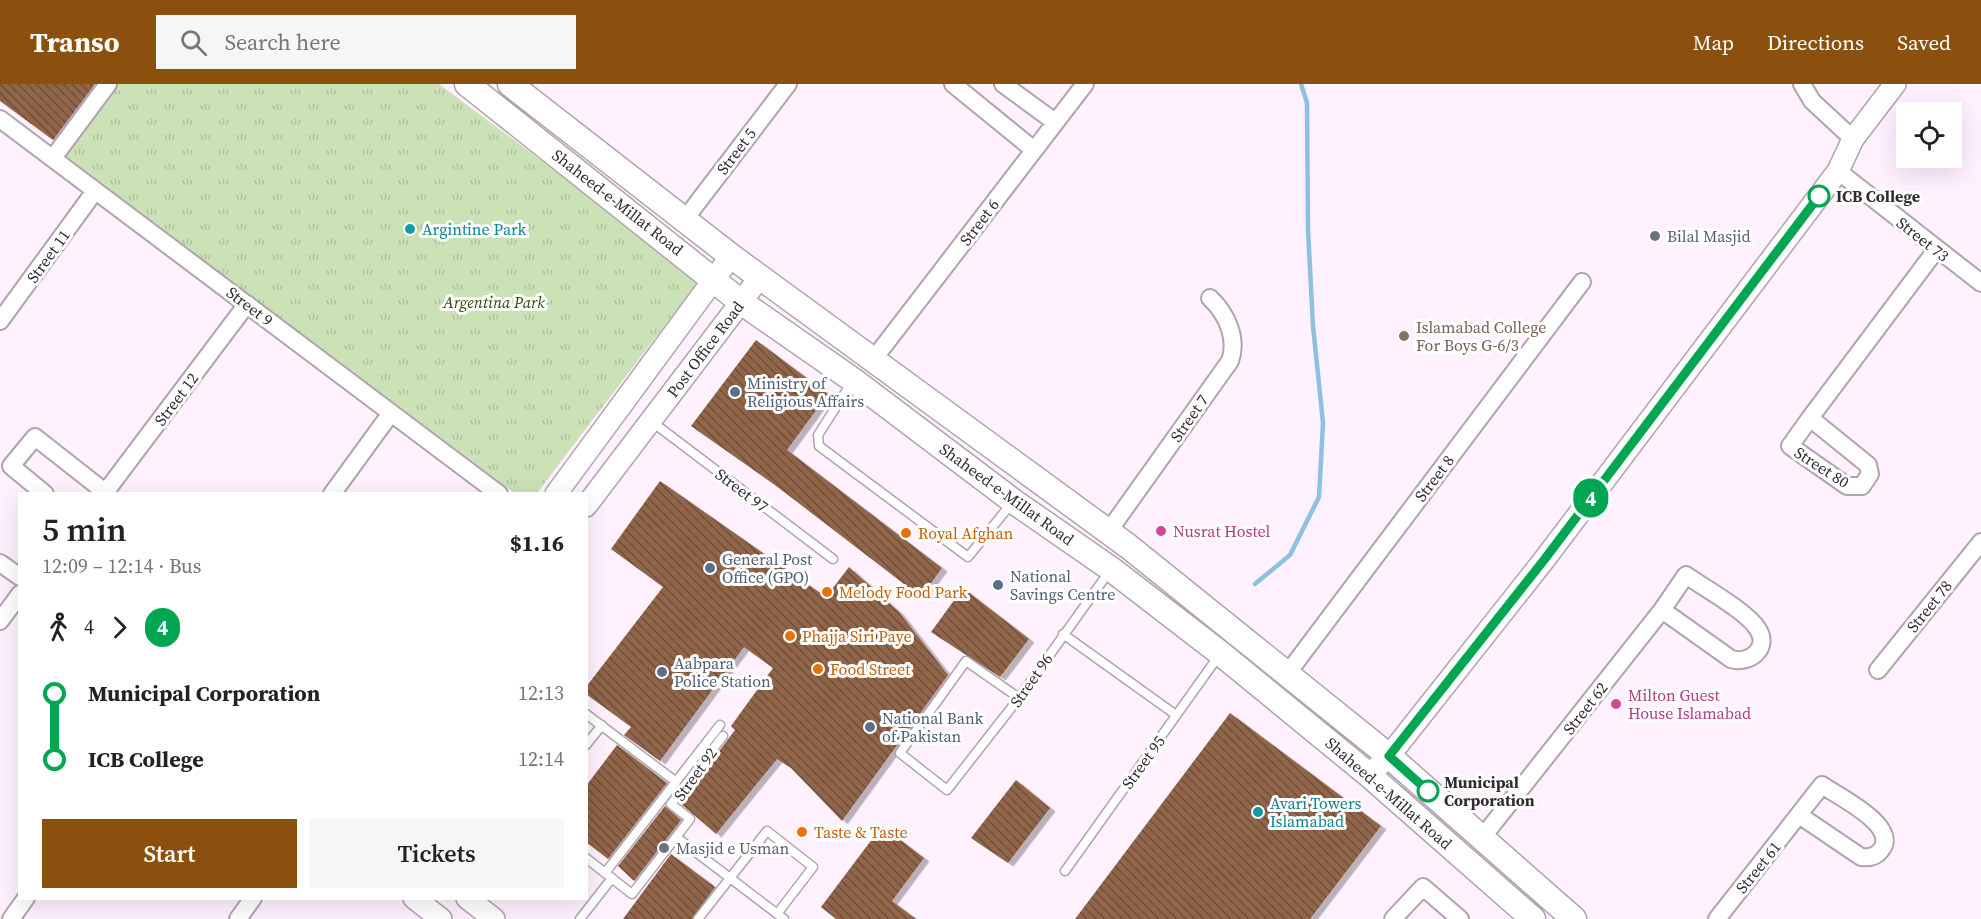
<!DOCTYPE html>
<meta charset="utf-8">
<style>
:root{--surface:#fff;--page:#f6f6f6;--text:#222;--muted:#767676;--accent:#8b500d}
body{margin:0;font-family:"Source Serif 4",serif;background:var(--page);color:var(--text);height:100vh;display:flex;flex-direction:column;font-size:22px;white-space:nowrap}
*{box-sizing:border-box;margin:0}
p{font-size:20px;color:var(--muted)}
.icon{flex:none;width:33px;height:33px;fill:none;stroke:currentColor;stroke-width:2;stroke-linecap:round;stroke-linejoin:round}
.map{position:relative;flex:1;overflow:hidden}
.sheet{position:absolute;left:18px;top:408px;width:570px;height:408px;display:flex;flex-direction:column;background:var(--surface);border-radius:0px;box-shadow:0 6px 24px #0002}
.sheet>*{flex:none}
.badge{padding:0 12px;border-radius:20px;font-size:21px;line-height:39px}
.tools{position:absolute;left:1896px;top:18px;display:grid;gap:12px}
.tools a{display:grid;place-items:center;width:66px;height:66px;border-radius:0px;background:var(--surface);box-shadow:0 6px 24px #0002;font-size:30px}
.map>.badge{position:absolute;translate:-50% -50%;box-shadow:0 0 0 3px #fff}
.legs{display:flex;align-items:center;gap:9px;height:66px;padding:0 24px;font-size:20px}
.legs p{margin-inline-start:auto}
.overview{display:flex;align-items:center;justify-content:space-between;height:102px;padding:0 24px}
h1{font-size:33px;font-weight:600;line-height:45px}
.action{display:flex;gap:12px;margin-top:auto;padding:12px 24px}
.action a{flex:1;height:69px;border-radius:0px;background:var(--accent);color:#fff;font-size:24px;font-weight:600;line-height:69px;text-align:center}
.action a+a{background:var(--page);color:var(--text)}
ul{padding:0 24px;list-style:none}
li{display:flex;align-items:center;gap:21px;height:66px;font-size:22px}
li i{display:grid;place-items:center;width:9px;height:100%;margin:0 8px;background:currentColor}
li i::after{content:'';width:15px;height:15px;margin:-8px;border:4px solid;border-radius:50%;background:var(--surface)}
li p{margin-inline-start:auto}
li:first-child i{background:linear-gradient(#0000 50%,currentColor 0)}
li:last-child i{background:linear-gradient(currentColor 50%,#0000 0)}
header{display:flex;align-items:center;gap:36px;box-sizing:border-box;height:84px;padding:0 30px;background:var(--accent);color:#fff}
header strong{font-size:28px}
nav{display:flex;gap:33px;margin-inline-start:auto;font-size:21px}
.search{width:420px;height:54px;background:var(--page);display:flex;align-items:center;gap:15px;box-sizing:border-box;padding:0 21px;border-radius:0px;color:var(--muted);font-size:22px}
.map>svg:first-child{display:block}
.park{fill:url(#park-tufts)}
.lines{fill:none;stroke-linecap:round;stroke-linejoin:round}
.stream{stroke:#8ec1e1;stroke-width:4.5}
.building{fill:url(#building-back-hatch);filter:url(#shadow)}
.service-casing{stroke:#b1a2af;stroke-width:11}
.minor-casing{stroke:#b1a2af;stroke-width:20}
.tertiary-casing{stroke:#b1a2af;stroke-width:24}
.secondary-casing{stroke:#b1a2af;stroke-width:27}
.service{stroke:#fff;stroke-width:8}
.minor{stroke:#fff;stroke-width:16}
.tertiary{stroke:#fff;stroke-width:21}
.secondary{stroke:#fff;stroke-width:24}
.line-1-casing{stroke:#fff;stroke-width:14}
.line-1{stroke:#00a651;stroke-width:9}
.stop-1-dot{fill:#fff;stroke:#00a651;stroke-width:3}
.culture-dot{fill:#0f9aa8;stroke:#fff;stroke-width:2}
.worship-dot{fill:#6b7280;stroke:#fff;stroke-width:2}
.education-dot{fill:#8d6e63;stroke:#fff;stroke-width:2}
.service-dot{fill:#5c6f8a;stroke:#fff;stroke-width:2}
.hotel-dot{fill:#d1479c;stroke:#fff;stroke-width:2}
.food-dot{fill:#e8710a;stroke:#fff;stroke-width:2}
.labels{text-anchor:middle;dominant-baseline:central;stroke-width:6;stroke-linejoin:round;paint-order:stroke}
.street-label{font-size:16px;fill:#322c31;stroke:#fff}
.stop-label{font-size:16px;font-weight:bold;fill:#322c31;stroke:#fff;text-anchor:start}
.culture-label{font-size:16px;fill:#0d838f;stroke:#fff;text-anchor:start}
.worship-label{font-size:16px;fill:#5b616d;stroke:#fff;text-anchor:start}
.park-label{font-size:16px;font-style:italic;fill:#2c4900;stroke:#fff}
.education-label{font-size:16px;fill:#785e54;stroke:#fff;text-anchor:start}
.service-label{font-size:16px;fill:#4e5e75;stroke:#fff;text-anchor:start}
.hotel-label{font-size:16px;fill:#b23c85;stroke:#fff;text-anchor:start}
.food-label{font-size:16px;fill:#c56008;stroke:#fff;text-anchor:start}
</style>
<header>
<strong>Transo</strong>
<div class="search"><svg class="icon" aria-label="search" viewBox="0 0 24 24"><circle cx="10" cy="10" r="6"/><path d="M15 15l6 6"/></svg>Search here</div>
<nav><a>Map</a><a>Directions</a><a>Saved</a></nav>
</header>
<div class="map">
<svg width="1981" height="835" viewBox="0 0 1981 835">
<defs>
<pattern id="park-tufts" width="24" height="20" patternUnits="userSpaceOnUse" patternTransform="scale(1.5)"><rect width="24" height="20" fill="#cbe2b7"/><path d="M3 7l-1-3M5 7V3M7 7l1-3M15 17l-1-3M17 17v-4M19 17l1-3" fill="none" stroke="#afc29e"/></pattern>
<pattern id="building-back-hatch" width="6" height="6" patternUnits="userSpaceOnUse" patternTransform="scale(1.5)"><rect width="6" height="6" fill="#906548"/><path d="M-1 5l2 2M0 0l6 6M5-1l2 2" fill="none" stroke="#704f3a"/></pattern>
<filter id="shadow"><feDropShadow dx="5.5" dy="3.5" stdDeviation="0" flood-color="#0004"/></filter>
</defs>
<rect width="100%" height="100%" fill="#fff1fd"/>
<path class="park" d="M 118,0 L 439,0 L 700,195 L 537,409 L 514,409 L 64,72 Z"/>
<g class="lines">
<path class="stream" d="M 1255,500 L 1290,471 L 1319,413 L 1323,339 L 1313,242 L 1308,146 L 1307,19 L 1301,0"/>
</g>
<path class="building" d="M 0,0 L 95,0 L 53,56 L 0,17 Z
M 756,256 L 828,310 L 787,366 L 942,484 L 921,513 L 775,401 L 691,342 Z
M 660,397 L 826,513 L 849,483 L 899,528 L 948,591 L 842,737 L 791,684 L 777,675 L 716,750 L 680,719 L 735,646 L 731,642 L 773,584 L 744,563 L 660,677 L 624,651 L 631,643 L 586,610 L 586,603 L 663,503 L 611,465 Z
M 963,504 L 1029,555 L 1000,593 L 931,548 Z
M 1230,629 L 1381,742 L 1310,835 L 1075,835 Z
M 617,661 L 667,699 L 608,775 L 586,758 L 586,702 Z
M 1016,696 L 1050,724 L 1008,779 L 971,754 Z
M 665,722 L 681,736 L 634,797 L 618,782 Z
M 882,742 L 924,774 L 892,817 L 916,835 L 836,835 L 821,823 Z
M 671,770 L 715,803 L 692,835 L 623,835 Z"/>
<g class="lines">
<g class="service-casing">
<path id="service" d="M 852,298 L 818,351 L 819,362 L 968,473 L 1011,420
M 651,337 L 833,475
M 1063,550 L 1176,631
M 1019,614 L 966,577 L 900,669 L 947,706 L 1019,614 L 1111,485
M 586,630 L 675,697
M 586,661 L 602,641
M 676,753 L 784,835
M 586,774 L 632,810 L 690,735 L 671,720 L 723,652
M 1065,787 L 1220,570
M 605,789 L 720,641
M 580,835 L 612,794
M 698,835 L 767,747 L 813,783 L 777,830"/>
</g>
<g class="minor-casing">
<path id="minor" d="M 953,0 L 1034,66
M 1003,0 L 1055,38
M 1802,0 L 1812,17 L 1853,55
M 0,35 L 499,410
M 53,74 L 108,0
M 1838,87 L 1981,199
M 685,135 L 788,0
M 0,237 L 95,107
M 873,276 L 1085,0
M 1810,334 L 1868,381 L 1870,390 L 1862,402 L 1847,402 L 1790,362 L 1810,334 L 1936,166
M 45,410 L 11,382 L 35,353 L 105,408
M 104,410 L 247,220
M 332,410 L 391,329
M 1108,448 L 1230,277 C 1238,255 1227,230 1210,214
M 0,479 L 20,493
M 0,537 L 20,510
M 1878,586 L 1981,458
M 1287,590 L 1582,198
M 1481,755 L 1662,526 L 1686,491 C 1704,504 1746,527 1757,544 C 1771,563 1750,581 1731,575 L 1662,526
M 11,835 L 26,814
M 238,835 L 253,814
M 1393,835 L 1423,803 L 1460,835
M 1717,835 L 1822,701 C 1839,713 1900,742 1881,766 C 1876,773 1869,774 1861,773 L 1799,731"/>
</g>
<g class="tertiary-casing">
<path id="tertiary" d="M 556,410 L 731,172
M 586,422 L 760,193
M 1369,691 L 1389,672 L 1544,476 L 1838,87 L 1853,55 L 1895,0
M 414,814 L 441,835
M 467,814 L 494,835"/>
</g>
<g class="secondary-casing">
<path id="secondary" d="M 467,0 L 741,218 L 853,296 L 1013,417 L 1111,485 L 1220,569 L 1369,691 L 1533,835
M 510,0 L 731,172 L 1128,462 L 1389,672 L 1574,835"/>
</g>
<use href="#service" class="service"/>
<use href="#minor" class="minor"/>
<use href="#tertiary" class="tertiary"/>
<use href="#secondary" class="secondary"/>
</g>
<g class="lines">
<g class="line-1-casing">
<path id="line-1" d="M 1428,707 L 1389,672 L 1544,476 L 1819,112"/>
</g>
<use href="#line-1" class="line-1"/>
</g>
<g class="stop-1-dot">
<circle cx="1819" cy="112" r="10"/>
<circle cx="1428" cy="707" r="10"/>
</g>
<g class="culture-dot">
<circle cx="410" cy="145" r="6"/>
<circle cx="1258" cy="728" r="6"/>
</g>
<g class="worship-dot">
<circle cx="1655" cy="152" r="6"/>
<circle cx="664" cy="764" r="6"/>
</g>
<circle class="education-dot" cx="1404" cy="252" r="6"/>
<g class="service-dot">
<circle cx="735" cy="308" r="6"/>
<circle cx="710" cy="484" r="6"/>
<circle cx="998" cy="501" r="6"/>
<circle cx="662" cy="588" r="6"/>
<circle cx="870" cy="643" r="6"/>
</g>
<g class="hotel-dot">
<circle cx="1161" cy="447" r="6"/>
<circle cx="1616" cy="620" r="6"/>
</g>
<g class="food-dot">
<circle cx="906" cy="449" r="6"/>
<circle cx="827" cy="508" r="6"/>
<circle cx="790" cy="552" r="6"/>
<circle cx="818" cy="585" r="6"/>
<circle cx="802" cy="748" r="6"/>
</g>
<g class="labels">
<g class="street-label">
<text transform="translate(736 67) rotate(-53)">Street 5</text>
<text transform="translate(618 118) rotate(38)">Shaheed-e-Millat Road</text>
<text transform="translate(979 138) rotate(-53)">Street 6</text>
<text transform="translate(1923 155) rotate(38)">Street 73</text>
<text transform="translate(48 172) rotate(-54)">Street 11</text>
<text transform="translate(250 222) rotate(37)">Street 9</text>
<text transform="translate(705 265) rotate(-53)">Post Office Road</text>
<text transform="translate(176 315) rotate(-53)">Street 12</text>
<text transform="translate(1189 334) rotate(-55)">Street 7</text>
<text transform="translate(1822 383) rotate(33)">Street 80</text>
<text transform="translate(1434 394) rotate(-53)">Street 8</text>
<text transform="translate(742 406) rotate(37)">Street 97</text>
<text transform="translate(1007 410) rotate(36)">Shaheed-e-Millat Road</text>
<text transform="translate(1929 522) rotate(-51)">Street 78</text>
<text transform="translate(1031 596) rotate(-55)">Street 96</text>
<text transform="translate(1585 624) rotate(-52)">Street 62</text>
<text transform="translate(1143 678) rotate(-54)">Street 95</text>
<text transform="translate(695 690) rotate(-54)">Street 92</text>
<text transform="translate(1389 709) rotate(41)">Shaheed-e-Millat Road</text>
<text transform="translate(1758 783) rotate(-51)">Street 61</text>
</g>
<g class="stop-label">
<text x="1836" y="112">ICB College</text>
<text x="1444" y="698">Municipal<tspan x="1444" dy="18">Corporation</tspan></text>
</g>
<g class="culture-label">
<text x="422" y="145">Argintine Park</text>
<text x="1270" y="719">Avari Towers<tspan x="1270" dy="18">Islamabad</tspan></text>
</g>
<g class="worship-label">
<text x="1667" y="152">Bilal Masjid</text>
<text x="676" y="764">Masjid e Usman</text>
</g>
<g class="park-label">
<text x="494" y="218">Argentina Park</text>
</g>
<g class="education-label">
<text x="1416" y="243">Islamabad College<tspan x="1416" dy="18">For Boys G-6/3</tspan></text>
</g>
<g class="service-label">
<text x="747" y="299">Ministry of<tspan x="747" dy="18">Religious Affairs</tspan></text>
<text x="722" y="475">General Post<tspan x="722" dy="18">Office (GPO)</tspan></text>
<text x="1010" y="492">National<tspan x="1010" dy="18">Savings Centre</tspan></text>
<text x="674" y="579">Aabpara<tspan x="674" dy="18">Police Station</tspan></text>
<text x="882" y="634">National Bank<tspan x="882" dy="18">of Pakistan</tspan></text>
</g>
<g class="hotel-label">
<text x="1173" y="447">Nusrat Hostel</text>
<text x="1628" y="611">Milton Guest<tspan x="1628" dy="18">House Islamabad</tspan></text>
</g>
<g class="food-label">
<text x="918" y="449">Royal Afghan</text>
<text x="839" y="508">Melody Food Park</text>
<text x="802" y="552">Phajja Siri Paye</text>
<text x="830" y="585">Food Street</text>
<text x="814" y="748">Taste &amp; Taste</text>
</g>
</g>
</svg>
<div class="tools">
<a><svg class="icon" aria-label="locate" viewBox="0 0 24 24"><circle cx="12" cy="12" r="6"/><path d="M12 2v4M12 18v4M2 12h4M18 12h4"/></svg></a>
</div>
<b class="badge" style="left:1591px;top:414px;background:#00a651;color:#fff">4</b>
<section class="sheet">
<div class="overview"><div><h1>5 min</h1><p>12:09 – 12:14 · Bus</p></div><b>$1.16</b></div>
<div class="legs"><svg class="icon" aria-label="walk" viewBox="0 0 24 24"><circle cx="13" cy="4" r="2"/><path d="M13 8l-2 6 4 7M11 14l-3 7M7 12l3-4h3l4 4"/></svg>4<svg class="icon" aria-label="forward" viewBox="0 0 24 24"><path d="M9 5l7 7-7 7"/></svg><b class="badge" style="background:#00a651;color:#fff">4</b></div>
<ul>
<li><i style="color:#00a651"></i><b>Municipal Corporation</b><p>12:13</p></li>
<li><i style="color:#00a651"></i><b>ICB College</b><p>12:14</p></li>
</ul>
<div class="action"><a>Start</a><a>Tickets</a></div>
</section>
</div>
